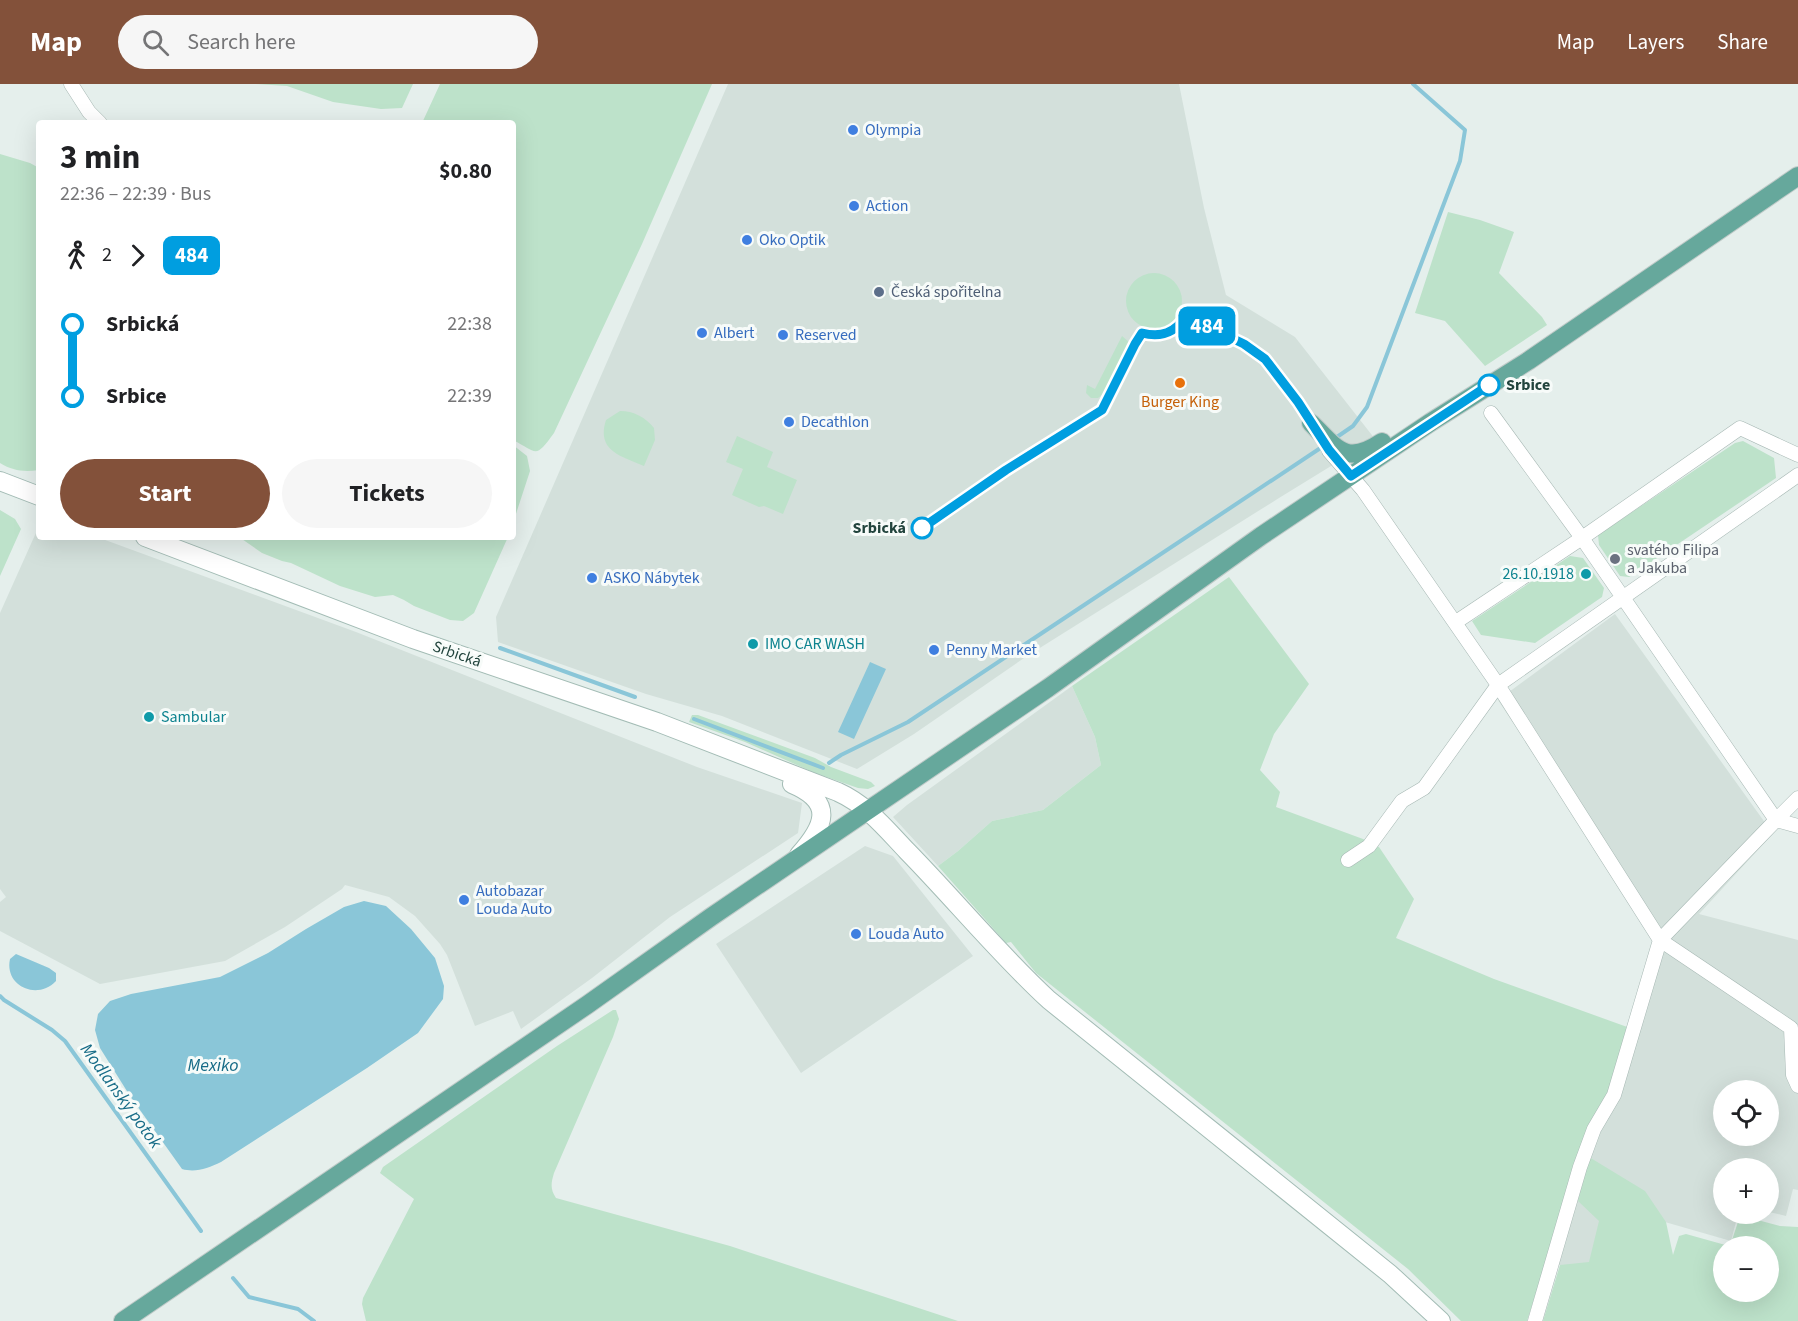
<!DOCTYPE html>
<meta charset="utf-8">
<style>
:root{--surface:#fff;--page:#f6f6f6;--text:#202124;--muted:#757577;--accent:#83513a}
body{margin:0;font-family:"Source Sans 3",sans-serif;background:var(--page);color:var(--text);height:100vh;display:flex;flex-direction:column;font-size:22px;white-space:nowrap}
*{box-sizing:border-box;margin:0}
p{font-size:20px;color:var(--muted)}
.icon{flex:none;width:33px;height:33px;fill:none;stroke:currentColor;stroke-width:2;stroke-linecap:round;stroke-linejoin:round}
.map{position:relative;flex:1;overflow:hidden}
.sheet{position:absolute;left:36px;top:36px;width:480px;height:420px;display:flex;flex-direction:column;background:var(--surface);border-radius:6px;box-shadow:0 6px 24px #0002}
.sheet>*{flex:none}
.badge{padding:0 12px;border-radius:9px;font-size:21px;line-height:39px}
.fabs{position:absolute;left:1713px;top:996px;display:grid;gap:12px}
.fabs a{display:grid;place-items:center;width:66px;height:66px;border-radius:50%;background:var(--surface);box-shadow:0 6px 24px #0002;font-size:30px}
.map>.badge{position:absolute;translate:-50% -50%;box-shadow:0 0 0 3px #fff}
.legs{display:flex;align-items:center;gap:9px;height:66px;padding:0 24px;font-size:20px}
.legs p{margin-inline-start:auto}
.head{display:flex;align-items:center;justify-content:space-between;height:102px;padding:0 24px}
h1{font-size:33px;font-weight:700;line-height:45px}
.action{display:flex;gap:12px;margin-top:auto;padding:12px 24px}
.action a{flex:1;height:69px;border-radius:36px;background:var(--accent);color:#fff;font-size:24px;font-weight:700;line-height:69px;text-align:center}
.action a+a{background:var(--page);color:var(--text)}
ul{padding:0 24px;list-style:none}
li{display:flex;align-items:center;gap:21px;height:72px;font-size:22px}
li i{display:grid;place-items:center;width:9px;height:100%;margin:0 8px;background:currentColor}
li i::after{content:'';width:15px;height:15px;margin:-8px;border:4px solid;border-radius:50%;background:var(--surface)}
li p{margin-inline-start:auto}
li:first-child i{background:linear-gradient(#0000 50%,currentColor 0)}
li:last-child i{background:linear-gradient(currentColor 50%,#0000 0)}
header{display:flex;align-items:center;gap:36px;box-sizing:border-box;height:84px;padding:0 30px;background:var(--accent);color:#fff}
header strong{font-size:28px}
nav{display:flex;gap:33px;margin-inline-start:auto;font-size:21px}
.search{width:420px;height:54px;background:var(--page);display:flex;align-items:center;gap:15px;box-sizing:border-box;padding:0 21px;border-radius:33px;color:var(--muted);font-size:22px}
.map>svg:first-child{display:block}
.built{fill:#d3e0db;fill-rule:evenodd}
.green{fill:#bde2ca}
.water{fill:#8ac6d8}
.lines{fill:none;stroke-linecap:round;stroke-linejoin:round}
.stream{stroke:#8ac6d8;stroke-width:4}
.street-casing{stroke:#a7b8b4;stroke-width:15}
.secondary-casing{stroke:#a3bcb5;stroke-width:20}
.primary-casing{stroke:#c1cbc9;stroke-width:20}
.street{stroke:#fff;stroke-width:14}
.secondary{stroke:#fff;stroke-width:18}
.primary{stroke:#66a89c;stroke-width:18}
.line-1-casing{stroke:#fff;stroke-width:14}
.line-1{stroke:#009ee0;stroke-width:9}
.shop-dot{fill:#3f7fe0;stroke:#f7fbf9;stroke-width:2}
.service-dot{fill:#5c6f8a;stroke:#f7fbf9;stroke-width:2}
.food-dot{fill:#e8710a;stroke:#f7fbf9;stroke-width:2}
.stop-1-dot{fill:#fff;stroke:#009ee0;stroke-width:3}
.worship-dot{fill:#6b7280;stroke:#f7fbf9;stroke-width:2}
.culture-dot{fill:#0f9aa8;stroke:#f7fbf9;stroke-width:2}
.labels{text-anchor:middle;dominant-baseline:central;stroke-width:6;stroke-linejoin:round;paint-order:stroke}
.shop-label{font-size:16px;fill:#366cbe;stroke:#f7fbf9;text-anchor:start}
.service-label{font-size:16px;fill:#4e5e75;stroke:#f7fbf9;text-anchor:start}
.stop-label{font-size:16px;font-weight:bold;fill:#22443d;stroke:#f7fbf9;text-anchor:start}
.food-label{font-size:16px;fill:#c56008;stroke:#f7fbf9}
.worship-label{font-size:16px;fill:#5b616d;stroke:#f7fbf9;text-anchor:start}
.culture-label{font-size:16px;fill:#0d838f;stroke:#f7fbf9;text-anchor:start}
.street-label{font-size:16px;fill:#22443d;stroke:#f7fbf9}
.water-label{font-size:18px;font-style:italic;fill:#166b86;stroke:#f7fbf9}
</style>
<header>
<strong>Map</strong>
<div class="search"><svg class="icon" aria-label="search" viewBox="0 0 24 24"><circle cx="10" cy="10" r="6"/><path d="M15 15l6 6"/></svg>Search here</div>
<nav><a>Map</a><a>Layers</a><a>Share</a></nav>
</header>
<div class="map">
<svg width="1798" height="1237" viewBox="0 0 1798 1237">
<rect width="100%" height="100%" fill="#e5efec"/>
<path class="built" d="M 728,0 L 1179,0 L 1204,124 L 1226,211 L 1295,253 L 1375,355 L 1279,414 L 1027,572 L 914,650 L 857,685 L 722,632 L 646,610 L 498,558 L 496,533 Z
M 39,442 L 39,453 L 97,453 L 356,548 L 697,683 L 802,719 L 798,749 L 670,833 L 592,894 L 521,945 L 513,927 L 475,942 L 447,871 L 440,860 L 415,832 L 389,813 L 345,801 L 342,805 L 285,843 L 225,877 L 100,900 L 0,847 L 0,818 L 6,813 L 0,805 L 0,529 Z
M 1615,530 L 1766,740 L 1779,743 L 1699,830 L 1798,856 L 1798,1106 L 1793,1105 L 1786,1132 L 1769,1128 L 1768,1084 L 1724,1084 L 1724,1130 L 1738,1130 L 1731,1157 L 1651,1134 L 1631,1199 L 1560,1181 L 1544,1180 L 1590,1039 L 1608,1008 L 1654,863 L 1652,851 L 1498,616 ZM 1724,1006 L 1768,1006 L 1768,1052 L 1724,1052 Z
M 1072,602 L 1095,653 L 1101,681 L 1043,726 L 992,737 L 958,767 L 938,782 L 893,733 L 907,721 Z
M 865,762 L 893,772 L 973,872 L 801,989 L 716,860 Z"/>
<path class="green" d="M 256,0 L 413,0 L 402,24 L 381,25 L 333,18 L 287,2 Z
M 440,0 L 712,0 L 642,160 L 554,349 C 535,375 538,369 513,356 L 513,39 L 422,39 Z
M 0,70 L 30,79 L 39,84 L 39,386 C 24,388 13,387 0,379 Z
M 1448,128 L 1480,136 L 1514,148 L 1499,189 L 1542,233 L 1547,241 L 1485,282 L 1445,237 L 1415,229 Z
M1126 217a28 28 0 1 1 56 0a28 28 0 1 1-56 0Z
M 1122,252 L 1129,258 L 1103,310 L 1098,314 L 1091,314 L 1086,309 L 1087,301 L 1095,305 Z
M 620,327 C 634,327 645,333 654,344 L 655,356 L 644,382 C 621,372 596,367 606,336 Z
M 737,352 L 773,368 L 767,383 L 797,396 L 783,430 L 764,422 L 759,423 L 732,411 L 743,385 L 726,378 Z
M 1743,357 L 1774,374 L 1776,394 L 1629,493 L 1620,492 L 1599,461 L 1598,451 L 1735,359 Z
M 513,361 L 527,372 L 530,387 L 513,439 Z
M 0,426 L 15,435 L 21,445 L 0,492 Z
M 239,453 L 508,453 L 474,529 L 463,537 L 450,536 L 414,522 L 404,516 L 393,511 L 375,513 L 340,502 L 291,479 L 282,477 L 262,469 Z
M 1570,472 L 1583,474 L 1604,504 L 1602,513 L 1535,559 L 1481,551 L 1472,537 Z
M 1229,493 L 1309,600 L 1274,650 L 1260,686 L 1280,708 L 1276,723 L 1363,755 L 1379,763 L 1414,815 L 1396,854 L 1494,895 L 1630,944 L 1608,1008 L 1590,1039 L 1527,1237 L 1461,1237 L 1408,1185 L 1036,889 L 1011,858 L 1006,859 L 938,782 L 958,767 L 992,737 L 1043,726 L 1101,681 L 1095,653 L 1072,602 Z
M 692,631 L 698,631 L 815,674 L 831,683 L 871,698 L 875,702 L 868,705 L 858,704 L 815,689 L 745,658 L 689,638 Z
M 613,926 L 616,926 L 619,935 L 613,953 L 554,1089 C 551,1099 550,1105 556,1114 L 730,1162 L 958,1237 L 366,1237 L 362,1220 L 363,1214 L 414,1115 L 380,1089 L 383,1083 L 557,962 Z
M 1589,1073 L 1645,1107 L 1666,1138 L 1673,1171 L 1679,1152 L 1686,1150 L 1729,1162 L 1724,1162 L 1724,1208 L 1768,1208 L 1768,1162 L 1730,1162 L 1739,1135 L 1750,1134 L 1780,1142 L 1798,1143 L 1798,1237 L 1543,1237 L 1560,1181 L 1589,1178 L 1599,1137 L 1578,1117 Z"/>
<path class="water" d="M 870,578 L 886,585 L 854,655 L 838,648 Z
M 364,817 L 386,822 L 411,845 L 435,874 L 444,902 L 443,915 L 418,949 L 367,984 L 221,1078 C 208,1084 196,1089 182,1085 L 130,1012 L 100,964 L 95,946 L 98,930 L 110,917 L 131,910 L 220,893 L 268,869 L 306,845 L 344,823 Z
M 16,870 L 49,884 L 56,889 L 56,897 C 37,917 4,902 10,875 Z"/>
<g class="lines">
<path class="stream" d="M 1334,355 L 1353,342 L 1367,323 L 1460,77 L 1465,46 L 1413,0
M 500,564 L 635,613
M 694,635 L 823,684
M 829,679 L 841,671 L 908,638 L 1325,361
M 0,912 L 4,916 L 52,946 L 65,957 L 201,1147
M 233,1194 L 249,1213 L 298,1225 L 314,1237"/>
<g class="street-casing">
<path id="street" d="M 71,0 L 89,28 L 100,39
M 1491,329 L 1582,454 L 1776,736 L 1660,856 L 1614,1011 L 1594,1045 L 1580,1083 L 1535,1237
M 1329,367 L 1363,406 L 1498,601 L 1660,856 L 1791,944 L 1793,991 L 1798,1002
M 1456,538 L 1582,454 L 1740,344 L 1798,371
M 1798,714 L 1776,736 L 1798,742
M 1348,776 L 1369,762 L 1402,717 L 1424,704 L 1498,601 L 1798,391"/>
</g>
<g class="secondary-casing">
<path id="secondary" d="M 0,397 L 39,412
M 145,453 L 413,555 L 657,638 L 838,708 C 867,721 886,745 907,767 C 955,816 999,870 1049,916 L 1390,1190 L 1441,1237
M 792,700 C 835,718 825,742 799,771"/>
</g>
<g class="primary-casing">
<path id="primary" d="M 1311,339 C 1337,365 1346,382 1382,358
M 123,1237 L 587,921 L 711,833 L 1048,604 L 1261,452 L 1431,338 L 1528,277 L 1798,92"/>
</g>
<use href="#street" class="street"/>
<use href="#secondary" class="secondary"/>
<use href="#primary" class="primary"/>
</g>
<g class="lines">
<g class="line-1-casing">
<path id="line-1" d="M 922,444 L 1006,386 L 1102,326 L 1135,260 L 1142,249 C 1161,254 1175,249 1186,232 L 1244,260 L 1265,275 L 1298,318 L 1329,366 L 1351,392 L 1489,301"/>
</g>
<use href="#line-1" class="line-1"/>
</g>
<g class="shop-dot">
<circle cx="853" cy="46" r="6"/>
<circle cx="854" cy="122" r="6"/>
<circle cx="747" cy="156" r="6"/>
<circle cx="702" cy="249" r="6"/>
<circle cx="783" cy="251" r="6"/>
<circle cx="789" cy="338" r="6"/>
<circle cx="592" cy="494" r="6"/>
<circle cx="934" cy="566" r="6"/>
<circle cx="464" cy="816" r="6"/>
<circle cx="856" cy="850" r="6"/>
</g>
<circle class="service-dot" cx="879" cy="208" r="6"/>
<circle class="food-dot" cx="1180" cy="299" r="6"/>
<g class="stop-1-dot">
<circle cx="1489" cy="301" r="10"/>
<circle cx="922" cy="444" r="10"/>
</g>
<circle class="worship-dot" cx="1615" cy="475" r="6"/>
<g class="culture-dot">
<circle cx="1586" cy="490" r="6"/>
<circle cx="753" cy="560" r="6"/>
<circle cx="149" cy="633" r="6"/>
</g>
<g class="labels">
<g class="shop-label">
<text x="865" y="46">Olympia</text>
<text x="866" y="122">Action</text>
<text x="759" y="156">Oko Optik</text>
<text x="714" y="249">Albert</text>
<text x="795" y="251">Reserved</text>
<text x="801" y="338">Decathlon</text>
<text x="604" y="494">ASKO Nábytek</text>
<text x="946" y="566">Penny Market</text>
<text x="476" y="807">Autobazar<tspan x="476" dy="18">Louda Auto</tspan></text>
<text x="868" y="850">Louda Auto</text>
</g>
<g class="service-label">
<text x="891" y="208">Česká spořitelna</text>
</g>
<g class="stop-label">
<text x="1506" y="301">Srbice</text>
<text x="906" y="444" text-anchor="end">Srbická</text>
</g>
<g class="food-label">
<text x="1180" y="318">Burger King</text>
</g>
<g class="worship-label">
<text x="1627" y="466">svatého Filipa<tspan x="1627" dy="18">a Jakuba</tspan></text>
</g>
<g class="culture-label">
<text x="1574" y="490" text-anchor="end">26.10.1918</text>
<text x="765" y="560">IMO CAR WASH</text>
<text x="161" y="633">Sambular</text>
</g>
<g class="street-label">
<text transform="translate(457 570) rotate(19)">Srbická</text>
</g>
<g class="water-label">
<text x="213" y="981">Mexiko</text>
<text transform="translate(121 1012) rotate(54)">Modlanský potok</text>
</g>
</g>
</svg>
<div class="fabs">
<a><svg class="icon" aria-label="locate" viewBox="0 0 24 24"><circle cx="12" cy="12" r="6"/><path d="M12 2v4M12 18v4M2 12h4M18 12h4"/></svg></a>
<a>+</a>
<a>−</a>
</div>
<b class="badge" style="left:1207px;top:242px;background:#009ee0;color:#fff">484</b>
<section class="sheet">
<div class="head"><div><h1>3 min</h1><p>22:36 – 22:39 · Bus</p></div><b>$0.80</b></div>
<div class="legs"><svg class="icon" aria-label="walk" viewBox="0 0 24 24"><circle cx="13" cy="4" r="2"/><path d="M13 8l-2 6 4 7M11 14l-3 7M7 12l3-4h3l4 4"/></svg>2<svg class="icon" aria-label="forward" viewBox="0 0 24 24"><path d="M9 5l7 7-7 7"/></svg><b class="badge" style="background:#009ee0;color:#fff">484</b></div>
<ul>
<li><i style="color:#009ee0"></i><b>Srbická</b><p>22:38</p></li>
<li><i style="color:#009ee0"></i><b>Srbice</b><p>22:39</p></li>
</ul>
<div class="action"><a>Start</a><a>Tickets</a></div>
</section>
</div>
